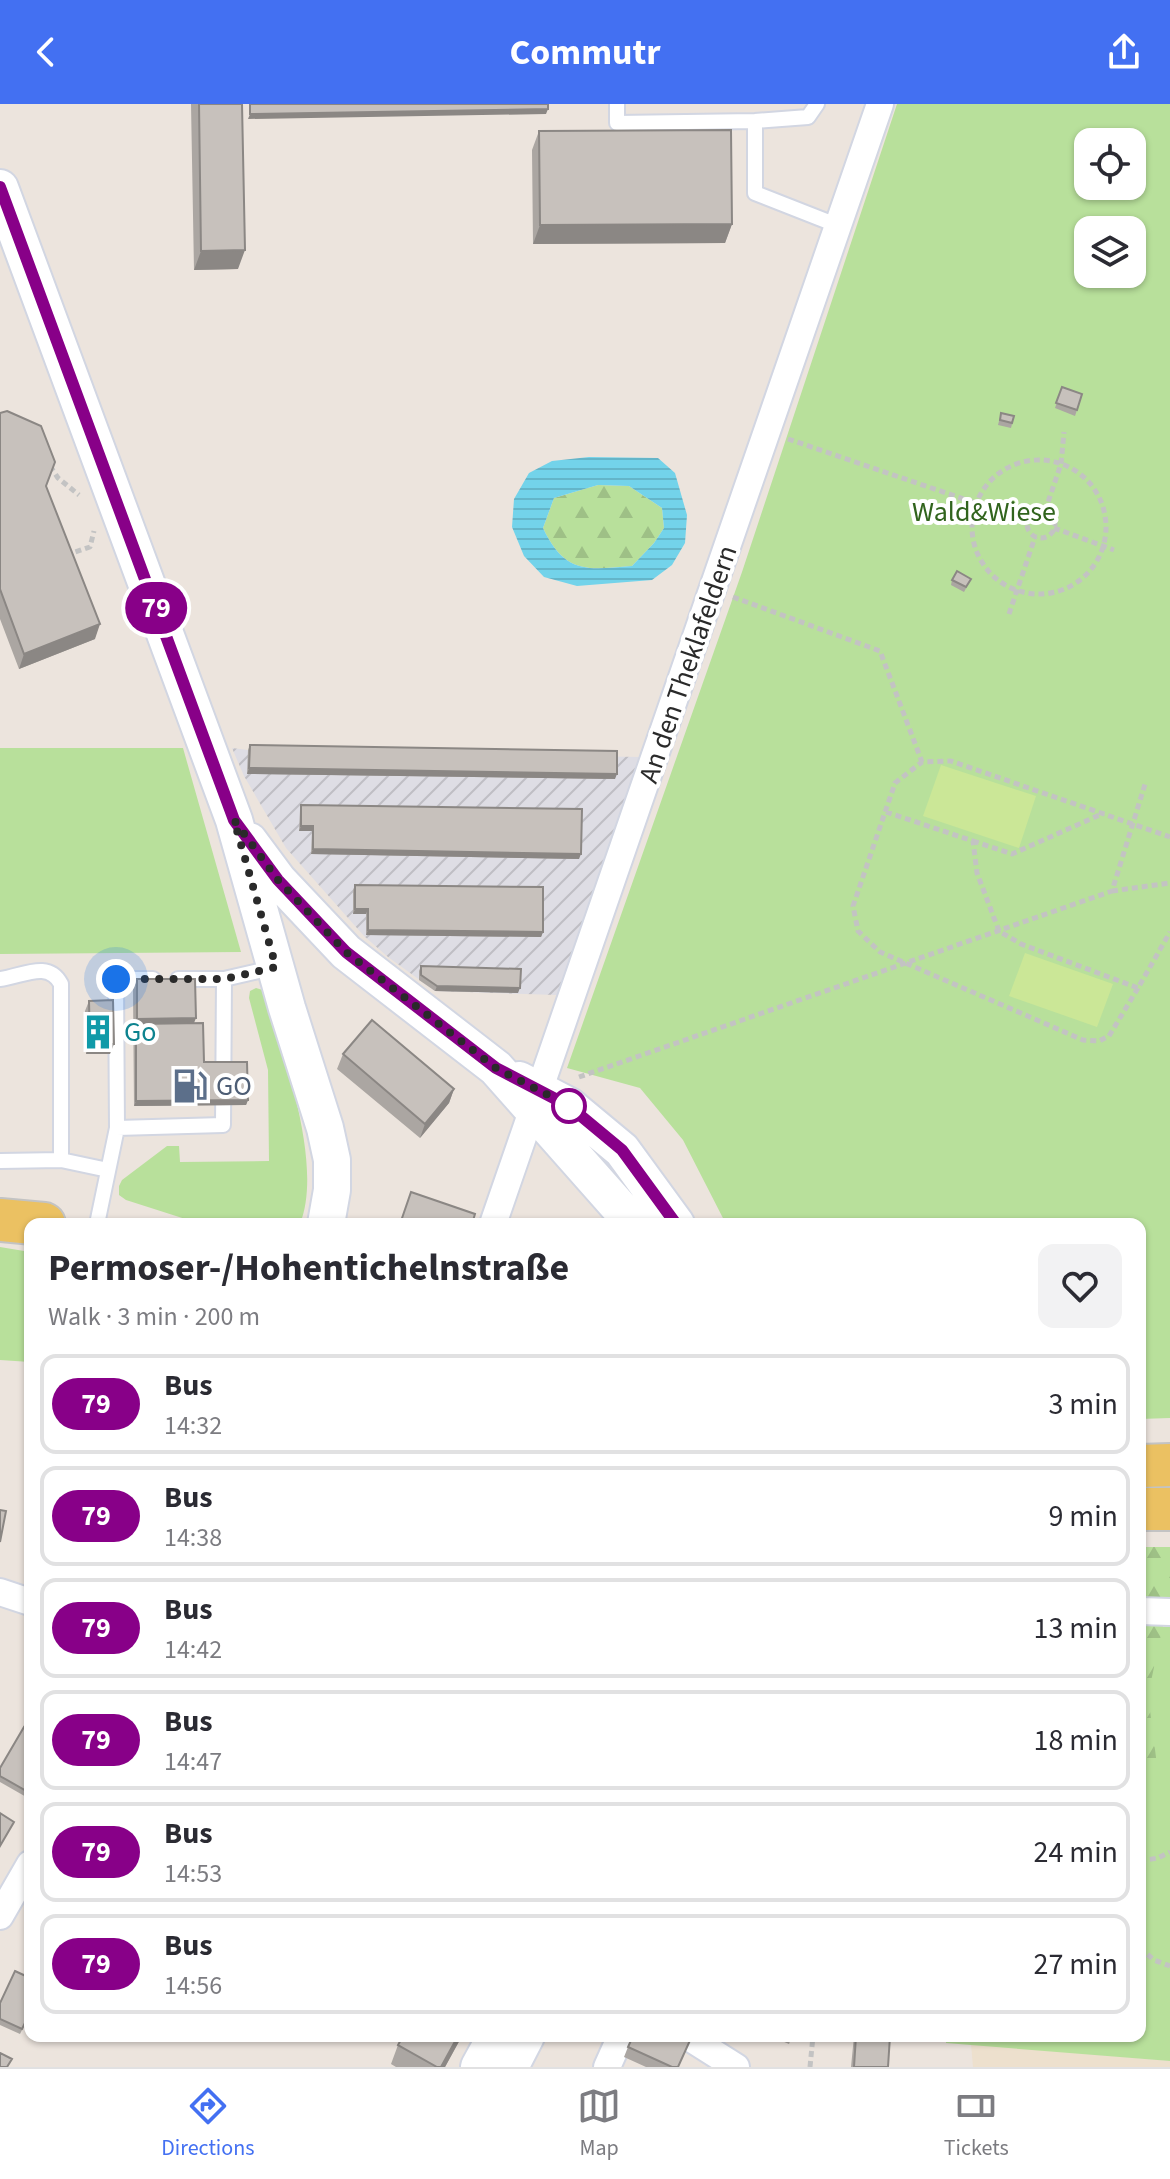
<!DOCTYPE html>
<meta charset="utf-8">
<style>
:root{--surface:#fff;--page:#f2f2f3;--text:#2b2b33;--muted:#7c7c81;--line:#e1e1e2;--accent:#4370f2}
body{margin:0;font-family:"Source Sans 3",sans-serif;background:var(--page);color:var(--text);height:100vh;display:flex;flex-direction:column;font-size:30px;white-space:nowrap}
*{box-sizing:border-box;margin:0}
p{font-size:26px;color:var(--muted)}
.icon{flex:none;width:44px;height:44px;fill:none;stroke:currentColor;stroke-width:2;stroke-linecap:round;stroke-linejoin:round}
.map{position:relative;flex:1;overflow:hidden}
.side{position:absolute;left:24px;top:1114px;width:1122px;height:824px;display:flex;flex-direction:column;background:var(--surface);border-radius:16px;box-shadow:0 2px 6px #0004}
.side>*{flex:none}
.badge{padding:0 16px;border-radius:26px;font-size:28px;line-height:52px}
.tools{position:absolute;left:1074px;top:24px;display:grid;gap:16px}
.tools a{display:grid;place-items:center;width:72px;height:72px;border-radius:16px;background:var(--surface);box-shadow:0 2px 6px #0004;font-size:40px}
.you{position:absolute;width:40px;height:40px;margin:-20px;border:6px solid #fff;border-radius:50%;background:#1a73e8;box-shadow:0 0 0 12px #1a73e833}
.map>.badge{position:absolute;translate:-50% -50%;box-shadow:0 0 0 4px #fff}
.round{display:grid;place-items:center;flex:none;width:84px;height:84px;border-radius:16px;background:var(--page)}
.head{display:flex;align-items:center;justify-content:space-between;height:136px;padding:0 24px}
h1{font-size:38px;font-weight:700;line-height:60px}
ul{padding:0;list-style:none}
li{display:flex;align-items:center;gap:24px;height:100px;margin:0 16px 12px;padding:0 8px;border:4px solid var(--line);border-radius:16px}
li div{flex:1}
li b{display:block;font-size:30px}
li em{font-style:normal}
li .badge{min-width:88px;font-weight:700;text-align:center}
header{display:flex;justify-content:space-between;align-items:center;height:104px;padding:0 24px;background:var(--accent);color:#fff;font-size:36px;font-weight:700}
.tab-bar{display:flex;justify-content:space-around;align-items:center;height:112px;border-top:2px solid var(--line);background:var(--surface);font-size:22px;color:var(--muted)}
.tab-bar a{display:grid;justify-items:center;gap:4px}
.tab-bar .active{color:var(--accent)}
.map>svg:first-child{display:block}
.industrial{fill:url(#industrial-furrows)}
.education{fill:#ede0cd}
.grass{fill:#b8e09b;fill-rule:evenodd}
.forest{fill:url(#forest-firs)}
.pitch{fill:#cbe797}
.water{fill:url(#water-rules);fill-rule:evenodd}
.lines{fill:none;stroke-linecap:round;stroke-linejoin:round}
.lane-casing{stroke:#d2d6e2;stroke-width:18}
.street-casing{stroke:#d2d6e2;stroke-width:30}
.secondary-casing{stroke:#d2d6e2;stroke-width:40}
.primary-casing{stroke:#c3c3c3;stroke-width:46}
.path{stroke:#c3c3c3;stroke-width:5;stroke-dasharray:6 4;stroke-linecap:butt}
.lane{stroke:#fff;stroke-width:14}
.street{stroke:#fff;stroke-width:26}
.secondary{stroke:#fff;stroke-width:36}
.primary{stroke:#ebc162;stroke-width:42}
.wall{fill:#aba6a2}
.shaded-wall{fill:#8b8784}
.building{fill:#c7c1bc;stroke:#8b8784;stroke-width:2}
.line-casing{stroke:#fff;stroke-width:18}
.line{stroke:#808;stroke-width:12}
.walk{stroke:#2a2a2a;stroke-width:8;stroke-dasharray:0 14.4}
.stop-dot{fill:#fff;stroke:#808;stroke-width:4}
.labels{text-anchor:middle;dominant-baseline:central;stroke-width:8;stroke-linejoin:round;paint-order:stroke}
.park-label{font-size:28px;fill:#31641d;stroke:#fff}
.street-label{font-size:28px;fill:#2a2a2a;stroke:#fff}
.culture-label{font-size:28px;fill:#0d838f;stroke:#fff;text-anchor:start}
.service-label{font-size:28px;fill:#4e5e75;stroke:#fff;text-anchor:start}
</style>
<header><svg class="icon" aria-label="back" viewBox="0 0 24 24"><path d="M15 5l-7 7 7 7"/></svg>Commutr<svg class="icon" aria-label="share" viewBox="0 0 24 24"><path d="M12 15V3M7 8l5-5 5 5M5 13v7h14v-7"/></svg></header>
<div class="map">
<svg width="1170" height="1963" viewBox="0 0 1170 1963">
<defs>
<pattern id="industrial-furrows" width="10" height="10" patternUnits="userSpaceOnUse" patternTransform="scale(2)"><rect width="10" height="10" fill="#dedde4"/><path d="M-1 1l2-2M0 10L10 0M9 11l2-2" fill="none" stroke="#bfbec4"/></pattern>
<pattern id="forest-firs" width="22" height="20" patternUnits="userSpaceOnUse" patternTransform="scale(2)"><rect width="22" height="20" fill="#b8e09b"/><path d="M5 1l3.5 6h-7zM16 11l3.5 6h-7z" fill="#9ec086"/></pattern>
<pattern id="water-rules" width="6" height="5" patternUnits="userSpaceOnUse" patternTransform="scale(2)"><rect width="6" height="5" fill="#73d3ea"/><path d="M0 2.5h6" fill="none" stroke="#64b5c9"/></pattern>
</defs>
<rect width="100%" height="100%" fill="#ece4dd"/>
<path class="industrial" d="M 232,644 L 248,646 L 640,653 L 557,891 L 435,887 L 388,853 L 364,832 L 286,744 L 244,672 Z"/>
<path class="education" d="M 971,1940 L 1170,1957 L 1170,1963 L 973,1963 Z"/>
<path class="grass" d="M 897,0 L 1170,0 L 1170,1314 L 1140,1315 L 1140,1120 L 726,1120 L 683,1036 L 640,984 L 567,964 L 742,468 ZM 1088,38 L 1132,38 L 1132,82 L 1088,82 ZM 1088,126 L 1132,126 L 1132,170 L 1088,170 Z
M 0,644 L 183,644 L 241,848 L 0,850 Z
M 256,884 L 266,887 C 282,950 324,1059 300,1120 L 201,1120 L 126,1096 L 119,1091 L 119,1082 L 122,1076 L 167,1042 L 179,1042 L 180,1058 L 269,1057 L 268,966 L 249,894 L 250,887 Z
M 0,1143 L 30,1148 L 30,1258 L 0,1256 Z
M 1140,1522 L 1170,1523 L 1170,1957 L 946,1939 L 946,1932 L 1140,1932 Z"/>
<path class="forest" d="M 598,381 L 629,382 L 662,404 L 664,424 L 654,439 L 632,462 C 586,466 565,470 543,424 L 554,394 Z
M 1140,1443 L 1170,1443 L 1170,1497 L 1140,1496 Z
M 1140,1522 L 1163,1522 L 1148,1591 L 1158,1669 L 1140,1680 Z"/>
<path class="pitch" d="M 941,661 L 1036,692 L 1019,744 L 923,712 Z
M 1025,849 L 1113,880 L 1097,923 L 1009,892 Z"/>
<path class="water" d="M 589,353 L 658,354 L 675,369 L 687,411 L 685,439 L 672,461 L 652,476 L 577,482 L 544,473 L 524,452 L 512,423 L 514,395 L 529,369 L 552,357 ZM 598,381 L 629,382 L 662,404 L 664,424 L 654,439 L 632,462 C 586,466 565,470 543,424 L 554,394 Z"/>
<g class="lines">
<g class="lane-casing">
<path id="lane" d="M 617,0 L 617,19 L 755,17 L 808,13 L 817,0
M 755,17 L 755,89 L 839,122
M 0,875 C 21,873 48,855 61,880 L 61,1056
M 178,875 L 224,875 L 276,863
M 117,1024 L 223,1021 L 224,875
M 0,1057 L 61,1056 L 108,1066
M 97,1120 L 117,1024 L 116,875 L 153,875"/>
</g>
<g class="street-casing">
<path id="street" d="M 493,1120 L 880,0
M 0,1488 L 30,1498
M 1140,1507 L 1170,1508
M 0,1812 L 30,1760
M 687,1932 L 736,1963
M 607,1963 L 621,1932"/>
</g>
<g class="secondary-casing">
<path id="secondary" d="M 0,84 L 234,716 L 287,904 L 325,1024 L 332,1056 L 332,1086 L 326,1120
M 249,737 L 278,776 L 346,848 L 496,964 L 634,1120
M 519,976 L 569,1002 L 622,1046 L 676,1120
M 479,1963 L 496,1932
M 510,1963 L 526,1932"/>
</g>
<g class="primary-casing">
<path id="primary" d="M 0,1116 L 44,1120
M 1140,1362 L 1170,1361
M 1140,1405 L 1170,1405"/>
</g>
<path class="path" d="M 788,335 L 1028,417
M972 423a67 67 0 1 1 134 0a67 67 0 1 1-134 0Z
M 50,362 L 58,374 L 79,391
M1027 420a14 14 0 1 1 28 0a14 14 0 1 1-28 0Z
M 1045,407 L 1061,360 L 1064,328
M 1054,424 L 1114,446
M 66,451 L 90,443 L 94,427
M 733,493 L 880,547 L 922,658
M 1009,510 L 1035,433
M 886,708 L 973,737 L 977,769 L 999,827 L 1021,840 L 1138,884 L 1170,828
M 973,737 L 1012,750 L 1104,709
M 1112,787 L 1170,779
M 1138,884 L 1109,932 L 1099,937 L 1083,936 L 880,848 L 858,827 L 853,802 L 895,679 L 922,658 L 951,657 L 1170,733
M 579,973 L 1112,787 L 1146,677
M 1140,1757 L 1158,1754 L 1170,1748
M 1140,1844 L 1154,1856 L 1170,1862
M 810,1963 L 813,1932"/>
<use href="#lane" class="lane"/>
<use href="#street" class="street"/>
<use href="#secondary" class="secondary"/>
<use href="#primary" class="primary"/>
</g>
<path class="wall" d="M 191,0 L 242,0 L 238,165 L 194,166 Z
M 539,27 L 732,120 L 725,139 L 533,140 L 532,46 Z
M 1062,283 L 1077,306 L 1075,312 L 1055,304 Z
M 0,309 L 46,382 L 95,535 L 19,565 L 0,515 Z
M 1001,309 L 1014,312 L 1011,324 L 998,321 Z
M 971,475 L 964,488 L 951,481 L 952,476 Z
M 250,641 L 615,675 L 247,670 L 248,646 Z
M 301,701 L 579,755 L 311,750 L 312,727 L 299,727 L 300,706 Z
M 355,781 L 543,828 L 541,833 L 366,831 L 366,810 L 353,810 L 353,786 Z
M 421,862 L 518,889 L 435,887 L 419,876 L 419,867 Z
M 137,875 L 194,919 L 204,958 L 248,996 L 246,1001 L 134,1002 L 133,885 Z
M 89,897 L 110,950 L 86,950 L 85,907 Z
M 343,950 L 454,985 L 449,999 L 420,1034 L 337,965 Z
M 30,1627 L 30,1691 L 28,1694 L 0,1678 L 0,1664 Z
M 0,1899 L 30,1910 L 20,1930 L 0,1921 Z
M 403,1932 L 462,1932 L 445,1963 L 396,1963 L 391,1960 L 398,1941 Z
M 692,1932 L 678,1963 L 646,1963 L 624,1953 L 628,1943 Z
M 770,1932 L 792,1932 L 789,1940 Z
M 854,1932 L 890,1932 L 888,1963 L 851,1963 Z"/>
<path class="shaded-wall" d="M 548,5 L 546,10 L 248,15 L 250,10 Z
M 732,120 L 725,139 L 533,140 L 540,121 Z
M 245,146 L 238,165 L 194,166 L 201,147 Z
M 100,520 L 95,535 L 19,565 L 24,550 Z
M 249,664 L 617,670 L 615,675 L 247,670 Z
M 301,722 L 313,722 L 312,727 L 299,727 Z
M 313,745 L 581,750 L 579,755 L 311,750 Z
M 355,805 L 368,805 L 366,810 L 353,810 Z
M 368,826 L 543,828 L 541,833 L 366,831 Z
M 437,882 L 520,884 L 518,889 L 435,887 Z
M 196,914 L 192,924 L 136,920 L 137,915 Z
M 90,940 L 114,940 L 110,950 L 86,950 Z
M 454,985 L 449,999 L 420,1034 L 425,1020 Z
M 248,996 L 246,1001 L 134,1002 L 136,997 Z
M 458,1932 L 462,1932 L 445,1963 L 441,1963 Z"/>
<path class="building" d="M 199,0 L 242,0 L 245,146 L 201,147 Z
M 250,0 L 548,0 L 548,5 L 250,10 Z
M 731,26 L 732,120 L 540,121 L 539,27 Z
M 1062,283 L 1082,290 L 1077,306 L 1056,299 Z
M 7,307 L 41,322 L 55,358 L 46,382 L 100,520 L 24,550 L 0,485 L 0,309 Z
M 1001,309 L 1014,312 L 1012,319 L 1000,316 Z
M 957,467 L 971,475 L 966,483 L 952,476 Z
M 250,641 L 617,647 L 617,670 L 249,664 Z
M 301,701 L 582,705 L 581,750 L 313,745 L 313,722 L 301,722 Z
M 355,781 L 543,783 L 543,828 L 368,826 L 368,805 L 355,805 Z
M 421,862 L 521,865 L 520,884 L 437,882 L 421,871 Z
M 137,875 L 195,875 L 196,914 L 137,915 Z
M 113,896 L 114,940 L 90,940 L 89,897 Z
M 372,916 L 454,985 L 425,1020 L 343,950 Z
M 203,919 L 204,958 L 247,958 L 248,996 L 136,997 L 136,920 Z
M 411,1088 L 475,1110 L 472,1120 L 400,1120 Z
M 0,1406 L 6,1407 L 0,1438 Z
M 24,1623 L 30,1627 L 30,1689 L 0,1672 L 0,1664 Z
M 0,1709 L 14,1718 L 0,1742 Z
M 15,1867 L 30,1874 L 30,1909 L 22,1925 L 0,1915 L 0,1899 Z
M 403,1932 L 458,1932 L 441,1963 L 437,1963 L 398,1941 Z
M 633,1932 L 692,1932 L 678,1963 L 672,1963 L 628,1943 Z
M 856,1932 L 890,1932 L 888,1963 L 854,1963 Z
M 0,1949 L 12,1955 L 7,1963 L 0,1963 Z"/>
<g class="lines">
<g class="line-casing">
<path id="line" d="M 0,83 L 234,716 L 278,776 L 346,848 L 496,964 L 569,1002 L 622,1046 L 676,1120"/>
</g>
<use href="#line" class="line"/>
<path class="walk" d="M 116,875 L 224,875 L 276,863 L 234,716 L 278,776 L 346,848 L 496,964 L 569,1002"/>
</g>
<defs>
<g id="building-bare" transform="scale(2.76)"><path d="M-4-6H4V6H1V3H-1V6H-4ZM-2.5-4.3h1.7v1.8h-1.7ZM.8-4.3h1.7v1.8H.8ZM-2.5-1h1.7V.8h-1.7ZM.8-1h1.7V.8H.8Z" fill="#0f9aa8" stroke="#fff" stroke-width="2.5" paint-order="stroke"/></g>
<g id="fuel-bare" transform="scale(2.76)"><path d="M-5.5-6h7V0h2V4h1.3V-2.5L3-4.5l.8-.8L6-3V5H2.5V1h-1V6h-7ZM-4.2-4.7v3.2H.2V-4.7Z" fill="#5c6f8a" stroke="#fff" stroke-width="2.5" paint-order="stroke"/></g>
</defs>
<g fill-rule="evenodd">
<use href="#building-bare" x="98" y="928"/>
<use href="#fuel-bare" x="190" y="982"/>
</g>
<circle class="stop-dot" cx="569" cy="1002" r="16"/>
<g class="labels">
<g class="park-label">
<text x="984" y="408">Wald&amp;Wiese</text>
</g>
<g class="street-label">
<text transform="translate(688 560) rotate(-71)">An den Theklafeldern</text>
</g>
<g class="culture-label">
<text x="124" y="928">Go</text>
</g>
<g class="service-label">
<text x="216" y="982">GO</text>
</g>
</g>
</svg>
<div class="tools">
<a><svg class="icon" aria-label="locate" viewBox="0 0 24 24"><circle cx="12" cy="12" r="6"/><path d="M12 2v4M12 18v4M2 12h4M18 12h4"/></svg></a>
<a><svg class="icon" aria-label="layers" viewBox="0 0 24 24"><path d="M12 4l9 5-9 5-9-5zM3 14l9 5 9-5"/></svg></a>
</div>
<div class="you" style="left:116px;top:875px"></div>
<b class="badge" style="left:156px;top:504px;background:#808;color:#fff">79</b>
<section class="side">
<div class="head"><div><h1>Permoser-/Hohentichelnstraße</h1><p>Walk · 3 min · 200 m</p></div><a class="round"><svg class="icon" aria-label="heart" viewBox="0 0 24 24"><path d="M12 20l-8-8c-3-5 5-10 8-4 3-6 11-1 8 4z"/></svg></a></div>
<ul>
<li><span class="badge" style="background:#808;color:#fff">79</span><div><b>Bus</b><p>14:32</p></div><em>3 min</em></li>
<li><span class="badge" style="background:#808;color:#fff">79</span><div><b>Bus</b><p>14:38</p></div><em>9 min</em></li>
<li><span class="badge" style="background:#808;color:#fff">79</span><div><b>Bus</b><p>14:42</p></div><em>13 min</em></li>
<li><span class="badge" style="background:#808;color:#fff">79</span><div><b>Bus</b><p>14:47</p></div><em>18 min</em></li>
<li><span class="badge" style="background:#808;color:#fff">79</span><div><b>Bus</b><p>14:53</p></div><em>24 min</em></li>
<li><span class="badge" style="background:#808;color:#fff">79</span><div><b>Bus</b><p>14:56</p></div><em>27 min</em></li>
</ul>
</section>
</div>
<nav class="tab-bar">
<a class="active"><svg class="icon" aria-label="directions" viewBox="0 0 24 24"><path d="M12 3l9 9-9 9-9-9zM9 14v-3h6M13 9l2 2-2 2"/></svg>Directions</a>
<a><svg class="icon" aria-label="map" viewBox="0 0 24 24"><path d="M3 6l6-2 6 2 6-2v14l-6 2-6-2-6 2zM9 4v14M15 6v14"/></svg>Map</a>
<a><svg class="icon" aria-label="tickets" viewBox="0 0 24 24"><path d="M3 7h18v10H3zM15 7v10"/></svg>Tickets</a>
</nav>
